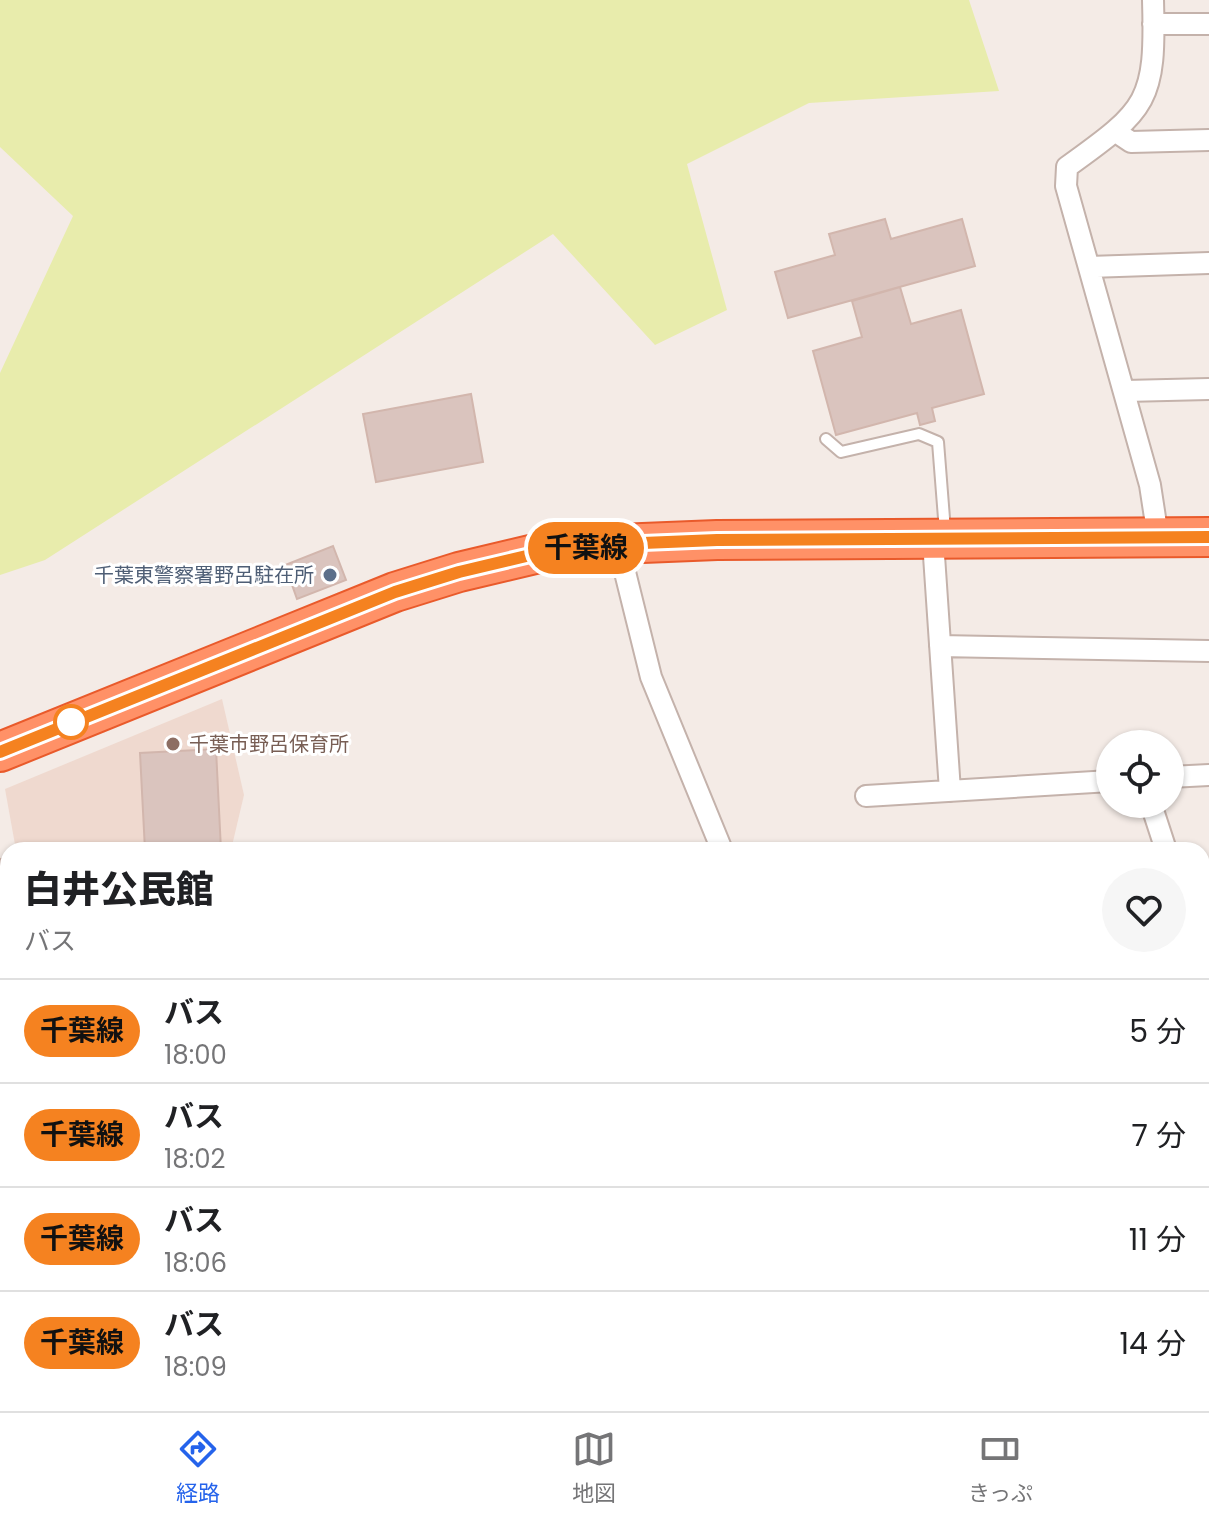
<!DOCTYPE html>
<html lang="ja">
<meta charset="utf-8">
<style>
:root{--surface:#fff;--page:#f6f6f6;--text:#202124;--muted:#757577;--line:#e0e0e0;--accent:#2563eb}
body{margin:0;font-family:Poppins,"Noto Sans JP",sans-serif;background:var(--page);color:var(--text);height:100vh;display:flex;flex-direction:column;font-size:30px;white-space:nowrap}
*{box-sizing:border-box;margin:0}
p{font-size:26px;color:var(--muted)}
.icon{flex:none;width:44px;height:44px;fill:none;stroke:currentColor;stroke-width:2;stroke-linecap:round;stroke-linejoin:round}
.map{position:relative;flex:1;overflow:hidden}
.panel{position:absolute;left:0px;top:842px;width:1210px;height:570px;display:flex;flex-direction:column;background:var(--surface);border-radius:24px 24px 0 0;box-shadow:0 2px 6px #0004}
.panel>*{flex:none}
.badge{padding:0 16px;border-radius:26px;font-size:28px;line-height:52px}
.controls{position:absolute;left:1096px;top:730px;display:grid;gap:16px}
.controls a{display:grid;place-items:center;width:88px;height:88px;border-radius:50%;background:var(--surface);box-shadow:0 2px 6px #0004;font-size:40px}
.map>.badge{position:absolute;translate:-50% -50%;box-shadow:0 0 0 4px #fff}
.round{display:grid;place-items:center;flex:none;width:84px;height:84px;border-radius:42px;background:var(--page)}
.head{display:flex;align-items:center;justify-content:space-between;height:136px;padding:0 24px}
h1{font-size:38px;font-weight:800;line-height:60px}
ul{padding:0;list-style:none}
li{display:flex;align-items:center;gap:24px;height:104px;padding:0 24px;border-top:2px solid var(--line)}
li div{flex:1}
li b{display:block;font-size:30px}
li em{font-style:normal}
li .badge{min-width:88px;font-weight:700;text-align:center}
.tabs{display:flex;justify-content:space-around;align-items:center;height:112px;border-top:2px solid var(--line);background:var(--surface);font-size:22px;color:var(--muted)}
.tabs a{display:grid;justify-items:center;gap:4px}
.tabs .current{color:var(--accent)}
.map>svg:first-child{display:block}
.education{fill:#efd9cf}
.green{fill:#e8ecac}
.building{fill:#dac4be;stroke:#d2b6ad;stroke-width:2}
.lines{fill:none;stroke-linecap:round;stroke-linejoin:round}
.lane-casing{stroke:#c4b2ab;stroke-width:14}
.street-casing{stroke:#c4b2ab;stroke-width:24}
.highway-casing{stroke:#e95a2b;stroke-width:42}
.lane{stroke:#fff;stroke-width:10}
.street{stroke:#fff;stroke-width:20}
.highway{stroke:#ff9167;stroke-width:38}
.line-casing{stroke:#fff;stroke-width:18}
.line{stroke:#f58220;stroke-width:12}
.service-dot{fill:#5c6f8a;stroke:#fff;stroke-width:3}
.stop-dot{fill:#fff;stroke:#f58220;stroke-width:4}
.education-dot{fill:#8d6e63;stroke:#fff;stroke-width:3}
.labels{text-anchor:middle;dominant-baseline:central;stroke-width:6;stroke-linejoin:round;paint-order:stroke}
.service-label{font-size:20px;fill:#4e5e75;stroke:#fff;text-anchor:end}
.education-label{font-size:20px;fill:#785e54;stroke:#fff;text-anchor:start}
</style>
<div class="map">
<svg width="1209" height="1411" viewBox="0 0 1209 1411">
<rect width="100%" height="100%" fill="#f4ebe6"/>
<path class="education" d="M 222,699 L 244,795 L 231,850 L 16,850 L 5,789 Z"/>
<path class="green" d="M 0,0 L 969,0 L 999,91 L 809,103 L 687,164 L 727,310 L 655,345 L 553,234 L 45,560 L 0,575 L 0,373 L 73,216 L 0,147 Z"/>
<path class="building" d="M 885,219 L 891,239 L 962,219 L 975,266 L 788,318 L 775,272 L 835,255 L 829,234 Z
M 900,287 L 911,324 L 961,310 L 984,394 L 932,408 L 935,421 L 920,425 L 917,413 L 836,435 L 813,351 L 862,337 L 852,301 Z
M 471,394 L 483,462 L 376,482 L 363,414 Z
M 333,546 L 346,580 L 297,599 L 285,565 Z
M 216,749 L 221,850 L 145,850 L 140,753 Z
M 8,858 L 8,936 L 0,937 L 0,859 Z
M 8,1004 L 8,1099 L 0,1102 L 0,1006 Z"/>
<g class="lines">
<g class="lane-casing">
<path id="lane" d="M 826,439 L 841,452 L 919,434 L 938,442 L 945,531"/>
</g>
<g class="street-casing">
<path id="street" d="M 1153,0 C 1156,101 1148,109 1067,167 L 1066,186 L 1150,485 L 1158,537
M 1153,24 L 1209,24
M 1116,132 L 1131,142 L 1209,140
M 1089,267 L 1209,263
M 1125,391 L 1209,389
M 933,541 L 950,791
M 618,544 L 651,677 L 722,850
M 940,646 L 1209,651
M 1170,777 L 1209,775
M 866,796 L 1110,781
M 1151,804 L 1166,850
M 1202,932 L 1209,946
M 1202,1109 L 1209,1102
M 0,1247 L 8,1249
M 1202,1383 L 1209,1388
M 374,1404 L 389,1411"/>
</g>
<g class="highway-casing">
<path id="highway" d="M 0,752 L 395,592 L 459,572 L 539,553 L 618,544 L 717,540 L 1209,537"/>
</g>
<use href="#lane" class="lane"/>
<use href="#street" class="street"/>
<use href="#highway" class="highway"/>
</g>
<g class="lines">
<g class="line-casing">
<path id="line" d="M 0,752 L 395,592 L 459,572 L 539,553 L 618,544 L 717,540 L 1209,537"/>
</g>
<use href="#line" class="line"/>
</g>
<circle class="service-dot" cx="330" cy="575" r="8"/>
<circle class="stop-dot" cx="71" cy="722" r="16"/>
<circle class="education-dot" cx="173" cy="744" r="8"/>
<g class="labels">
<g class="service-label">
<text x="314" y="575">千葉東警察署野呂駐在所</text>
</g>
<g class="education-label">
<text x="189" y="744">千葉市野呂保育所</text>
</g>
</g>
</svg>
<div class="controls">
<a><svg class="icon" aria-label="locate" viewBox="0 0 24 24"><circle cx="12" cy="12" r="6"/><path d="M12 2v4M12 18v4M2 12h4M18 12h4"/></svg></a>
</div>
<b class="badge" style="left:586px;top:548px;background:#f58220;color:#111">千葉線</b>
<section class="panel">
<div class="head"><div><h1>白井公民館</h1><p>バス</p></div><a class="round"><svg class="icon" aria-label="heart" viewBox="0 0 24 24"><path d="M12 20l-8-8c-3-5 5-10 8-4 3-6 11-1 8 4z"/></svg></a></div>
<ul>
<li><span class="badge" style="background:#f58220;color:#111">千葉線</span><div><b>バス</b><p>18:00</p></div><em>5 分</em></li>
<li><span class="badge" style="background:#f58220;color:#111">千葉線</span><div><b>バス</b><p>18:02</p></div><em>7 分</em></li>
<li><span class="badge" style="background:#f58220;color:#111">千葉線</span><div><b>バス</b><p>18:06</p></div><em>11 分</em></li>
<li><span class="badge" style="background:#f58220;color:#111">千葉線</span><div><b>バス</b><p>18:09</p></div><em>14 分</em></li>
</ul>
</section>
</div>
<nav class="tabs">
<a class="current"><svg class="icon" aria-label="directions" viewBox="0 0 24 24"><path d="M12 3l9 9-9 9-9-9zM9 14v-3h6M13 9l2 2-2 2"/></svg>経路</a>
<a><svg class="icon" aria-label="map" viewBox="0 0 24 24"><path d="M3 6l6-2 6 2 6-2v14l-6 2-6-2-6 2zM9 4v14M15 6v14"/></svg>地図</a>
<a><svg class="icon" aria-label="tickets" viewBox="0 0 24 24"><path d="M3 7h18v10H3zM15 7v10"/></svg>きっぷ</a>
</nav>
